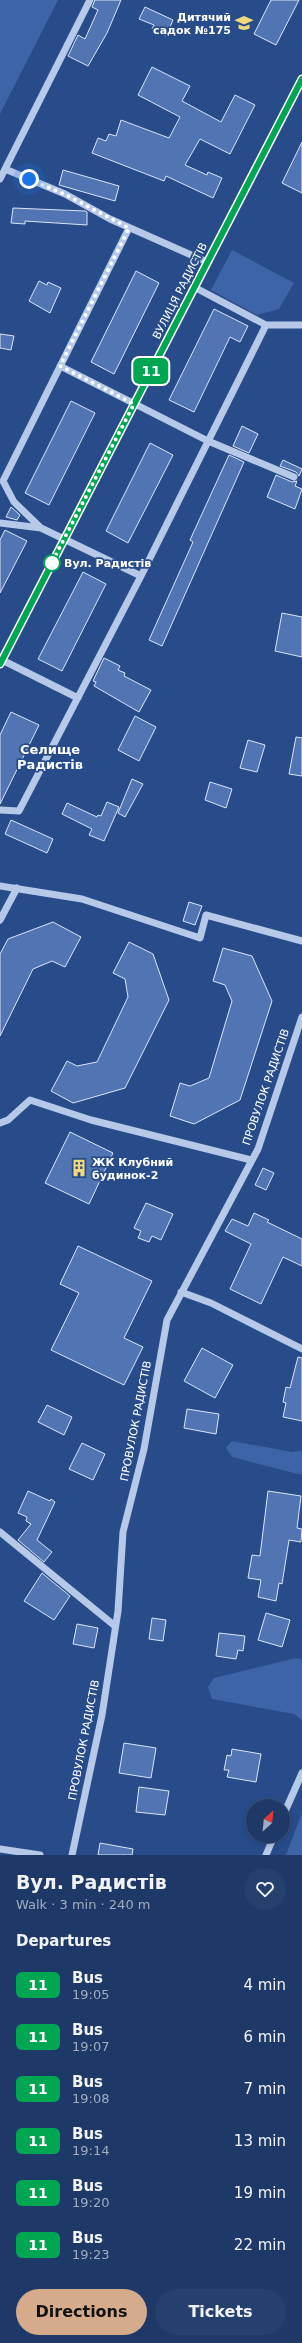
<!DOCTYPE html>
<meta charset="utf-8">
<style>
:root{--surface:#1e3968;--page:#26406e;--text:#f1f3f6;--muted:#a1acc0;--line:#3c537c;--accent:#d6ab8b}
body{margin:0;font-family:"DejaVu Sans",sans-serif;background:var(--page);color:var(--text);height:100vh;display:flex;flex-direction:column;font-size:15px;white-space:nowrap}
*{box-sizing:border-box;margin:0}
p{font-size:13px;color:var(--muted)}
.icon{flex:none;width:22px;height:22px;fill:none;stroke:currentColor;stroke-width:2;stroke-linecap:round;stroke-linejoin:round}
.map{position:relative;height:1855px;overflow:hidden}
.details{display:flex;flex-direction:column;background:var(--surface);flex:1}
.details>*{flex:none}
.badge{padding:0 8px;border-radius:6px;font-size:14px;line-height:26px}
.needle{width:26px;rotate:27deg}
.tools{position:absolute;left:246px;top:1799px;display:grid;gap:8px}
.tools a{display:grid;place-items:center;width:44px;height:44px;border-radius:50%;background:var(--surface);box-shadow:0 2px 6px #0003,0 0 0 1px var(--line);font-size:20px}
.you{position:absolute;width:20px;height:20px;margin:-10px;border:3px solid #fff;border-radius:50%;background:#1a73e8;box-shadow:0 0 0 6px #1a73e833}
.map>.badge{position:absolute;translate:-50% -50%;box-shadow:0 0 0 2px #fff}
h2{padding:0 16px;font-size:15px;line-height:36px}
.round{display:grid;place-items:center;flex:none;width:42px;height:42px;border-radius:21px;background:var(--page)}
.summary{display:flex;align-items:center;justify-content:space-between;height:68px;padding:0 16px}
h1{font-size:19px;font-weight:800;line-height:30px}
.cta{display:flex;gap:8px;margin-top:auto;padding:8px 16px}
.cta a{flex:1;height:46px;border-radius:24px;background:var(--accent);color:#111;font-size:16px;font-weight:800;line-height:46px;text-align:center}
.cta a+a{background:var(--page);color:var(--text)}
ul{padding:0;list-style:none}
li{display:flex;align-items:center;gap:12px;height:52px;padding:0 16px}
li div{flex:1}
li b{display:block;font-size:15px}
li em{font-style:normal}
li .badge{min-width:44px;font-weight:700;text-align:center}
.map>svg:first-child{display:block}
.green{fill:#3d64a7}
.building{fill:#5175b2;stroke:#dae5f7}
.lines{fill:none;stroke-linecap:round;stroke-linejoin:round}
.minor{stroke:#b6c9e9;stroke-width:7}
.line-casing{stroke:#fff;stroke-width:9}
.line{stroke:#00a651;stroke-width:6}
.walk{stroke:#fff;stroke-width:4;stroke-dasharray:0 7.2}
.stop-dot{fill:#fff;stroke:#00a651;stroke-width:2}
.labels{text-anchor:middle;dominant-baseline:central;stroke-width:3.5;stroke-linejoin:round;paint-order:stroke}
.poi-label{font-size:11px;font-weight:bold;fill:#fff;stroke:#284c8a;text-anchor:end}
.street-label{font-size:11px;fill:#fff;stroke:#284c8a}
.stop-label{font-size:11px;font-weight:bold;fill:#fff;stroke:#284c8a;text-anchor:start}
.quarter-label{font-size:13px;font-weight:bold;fill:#fff;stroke:#284c8a}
</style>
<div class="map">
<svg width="302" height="1855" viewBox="0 0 302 1855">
<rect width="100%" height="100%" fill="#284c8a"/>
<path class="green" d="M 0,0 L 58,0 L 0,114 Z
M 232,250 L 294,283 L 279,309 L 257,315 L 211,290 Z
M 232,1441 L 292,1452 L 302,1451 L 302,1475 L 232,1457 L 226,1448 Z
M 296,1658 L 302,1660 L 302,1720 L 294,1714 L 212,1699 L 208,1687 L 214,1678 Z
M 302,1813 L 302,1855 L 286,1855 Z"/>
<path class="building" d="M 95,0 L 121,0 L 107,33 L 88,66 L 68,56 L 78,35 L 85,39 L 98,10 L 92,7 Z
M 271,0 L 299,0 L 276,45 L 254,34 Z
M 145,7 L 173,20 L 166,36 L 152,29 L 154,25 L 139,19 Z
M 152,67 L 190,86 L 182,101 L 221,122 L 235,95 L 255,105 L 230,154 L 200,139 L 185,165 L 207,175 L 208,172 L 222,178 L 213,198 L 166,176 L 164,181 L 92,153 L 98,138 L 106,141 L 109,134 L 116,136 L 121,120 L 169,138 L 180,117 L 138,95 Z
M 302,142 L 302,193 L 282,183 Z
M 63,170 L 119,186 L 115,201 L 59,185 Z
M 13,208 L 85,211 L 87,212 L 87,225 L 25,221 L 25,224 L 11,223 Z
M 136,271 L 159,283 L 114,374 L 91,362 Z
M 39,281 L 47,285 L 48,282 L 61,288 L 50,313 L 29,301 Z
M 214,309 L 248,326 L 240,342 L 230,337 L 194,412 L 169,400 Z
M 0,334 L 14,336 L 11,350 L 0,348 Z
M 71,401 L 95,413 L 49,505 L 25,493 Z
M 242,426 L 258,434 L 249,453 L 233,446 Z
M 150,443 L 173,455 L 128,543 L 106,531 Z
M 229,455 L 244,462 L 162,646 L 149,640 L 193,542 L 190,540 Z
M 283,460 L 302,469 L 299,476 L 296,472 L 280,466 Z
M 276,475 L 292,482 L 297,481 L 295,486 L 302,489 L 295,509 L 267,497 Z
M 11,507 L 20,515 L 17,520 L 6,517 Z
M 5,530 L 27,541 L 0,593 L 0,540 Z
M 83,572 L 106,584 L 62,671 L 38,659 Z
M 282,613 L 302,617 L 302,657 L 275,651 Z
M 104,658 L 120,666 L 118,670 L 125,673 L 124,676 L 151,690 L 139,712 L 94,686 L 96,682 L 93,681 Z
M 11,712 L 39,725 L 0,804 L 0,735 Z
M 135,716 L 156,727 L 139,761 L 118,750 Z
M 296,737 L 302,738 L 302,776 L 289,774 Z
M 248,740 L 265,745 L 257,772 L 240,768 Z
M 132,779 L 143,784 L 125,817 L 118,813 Z
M 210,782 L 232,789 L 226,808 L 205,800 Z
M 107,802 L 119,807 L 104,841 L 89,835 L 92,829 L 62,814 L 67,803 L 97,817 L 98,815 L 101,816 Z
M 11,820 L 53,839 L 47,853 L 5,834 Z
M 189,902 L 202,906 L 195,925 L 183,921 Z
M 53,922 L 81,937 L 65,967 L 52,961 L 33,969 L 0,1036 L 0,954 L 8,939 Z
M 129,942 L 153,954 L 169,1000 L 125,1088 L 73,1103 L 51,1091 L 67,1061 L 77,1066 L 97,1062 L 128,997 L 125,979 L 113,973 Z
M 223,948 L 252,956 L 272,1001 L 240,1100 L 194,1124 L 170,1116 L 180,1083 L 190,1086 L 209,1078 L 232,1001 L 225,985 L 213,981 Z
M 70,1132 L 113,1153 L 89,1204 L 45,1183 Z
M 263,1168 L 274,1173 L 266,1190 L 255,1185 Z
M 146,1203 L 173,1214 L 161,1240 L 152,1236 L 149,1242 L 138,1238 L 141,1231 L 134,1228 Z
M 254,1213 L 269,1220 L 267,1222 L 302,1239 L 302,1266 L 283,1257 L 261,1304 L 230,1289 L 251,1244 L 225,1231 L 232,1219 L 248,1226 Z
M 78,1246 L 152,1281 L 124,1338 L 143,1347 L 124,1385 L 51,1350 L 79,1293 L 60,1284 Z
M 202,1348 L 233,1365 L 215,1398 L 184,1381 Z
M 298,1357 L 302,1358 L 302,1421 L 283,1417 L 286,1403 L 283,1402 L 286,1387 L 290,1388 Z
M 47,1405 L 72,1417 L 64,1435 L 38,1422 Z
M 187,1409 L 219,1414 L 216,1434 L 184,1428 Z
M 82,1443 L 105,1454 L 93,1480 L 69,1469 Z
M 28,1491 L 50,1501 L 51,1499 L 55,1502 L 37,1540 L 52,1552 L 44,1562 L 18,1540 L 31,1524 L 26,1521 L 27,1517 L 18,1513 Z
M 268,1491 L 301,1496 L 297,1528 L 302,1529 L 301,1542 L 289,1540 L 282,1584 L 279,1583 L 276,1601 L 258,1597 L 261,1580 L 248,1578 L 252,1555 L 260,1556 Z
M 42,1573 L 70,1596 L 54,1620 L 24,1601 Z
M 266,1613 L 290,1620 L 282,1647 L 258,1640 Z
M 152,1618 L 166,1620 L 163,1641 L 149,1639 Z
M 77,1624 L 98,1628 L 94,1648 L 73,1644 Z
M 219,1633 L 245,1636 L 243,1651 L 238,1650 L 236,1659 L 216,1656 Z
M 124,1743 L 156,1748 L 151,1778 L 119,1773 Z
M 232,1749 L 261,1754 L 256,1782 L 227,1777 L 229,1770 L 224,1770 L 227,1755 L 231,1756 Z
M 139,1787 L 169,1791 L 165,1815 L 136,1812 Z
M 100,1843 L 133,1849 L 132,1855 L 98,1855 Z"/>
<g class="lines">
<path class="minor" d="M 5,169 L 65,194 L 110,219 L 207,262
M 0,179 L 90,0
M 194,287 L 266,325 L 302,325
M 60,366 L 208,441 L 294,477
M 0,523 L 41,528 L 14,502 L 3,481 L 129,228
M 41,528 L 141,576
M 0,659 L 78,698
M 0,664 L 302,79
M 0,810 L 19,811 L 141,576 L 266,325
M 0,886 L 82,899 L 200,938 L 206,915 L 302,941
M 0,920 L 17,888
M 0,1123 L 8,1120 L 30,1100 L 91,1120 L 251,1160
M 181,1292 L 211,1303 L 302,1349
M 0,1532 L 115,1626
M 283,1816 L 302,1773
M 0,1849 L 40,1855
M 72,1855 L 102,1715 L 118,1611 L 123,1532 L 144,1449 L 167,1320 L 258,1149 L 302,1017
M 266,1855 L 274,1836"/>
</g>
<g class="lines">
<g class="line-casing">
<path id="line" d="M 0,664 L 302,79"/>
</g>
<use href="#line" class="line"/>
<path class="walk" d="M 29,179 L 64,194 L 129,228 L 60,366 L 134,404 L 50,566 L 52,563"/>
</g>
<defs>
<g id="school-bare" transform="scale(1.38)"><path d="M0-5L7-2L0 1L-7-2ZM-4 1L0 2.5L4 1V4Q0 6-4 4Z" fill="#f1d87c" stroke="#284c8a" stroke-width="2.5" paint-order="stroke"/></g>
<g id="building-bare" transform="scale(1.38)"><path d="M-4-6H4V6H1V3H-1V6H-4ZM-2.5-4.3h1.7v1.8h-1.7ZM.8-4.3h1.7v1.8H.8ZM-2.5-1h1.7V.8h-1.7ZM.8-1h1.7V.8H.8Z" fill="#f1d87c" stroke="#284c8a" stroke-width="2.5" paint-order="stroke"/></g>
</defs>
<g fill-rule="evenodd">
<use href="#school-bare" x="244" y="23"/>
<use href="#building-bare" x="79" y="1168"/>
</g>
<circle class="stop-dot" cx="52" cy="563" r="8"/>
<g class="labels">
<g class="poi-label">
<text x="231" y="17">Дитячий<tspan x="231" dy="13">садок №175</tspan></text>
<text x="92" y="1162" text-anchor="start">ЖК Клубний<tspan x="92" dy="13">будинок-2</tspan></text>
</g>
<g class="street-label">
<text transform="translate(180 291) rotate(-63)">ВУЛИЦЯ РАДИСТІВ</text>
<text transform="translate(266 1087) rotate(-71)">ПРОВУЛОК РАДИСТІВ</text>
<text transform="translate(136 1421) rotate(-79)">ПРОВУЛОК РАДИСТІВ</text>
<text transform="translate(84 1740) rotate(-79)">ПРОВУЛОК РАДИСТІВ</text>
</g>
<g class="stop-label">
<text x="64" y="563">Вул. Радистів</text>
</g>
<g class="quarter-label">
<text x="50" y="749">Селище<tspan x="50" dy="15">Радистів</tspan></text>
</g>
</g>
</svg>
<div class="tools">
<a><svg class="needle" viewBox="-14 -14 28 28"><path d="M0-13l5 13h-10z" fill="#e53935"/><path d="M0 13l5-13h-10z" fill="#a1acc0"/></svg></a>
</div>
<div class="you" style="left:29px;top:179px"></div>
<b class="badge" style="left:151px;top:371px;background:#00a651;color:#fff">11</b>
</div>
<section class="details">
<div class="summary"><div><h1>Вул. Радистів</h1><p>Walk · 3 min · 240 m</p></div><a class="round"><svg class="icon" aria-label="heart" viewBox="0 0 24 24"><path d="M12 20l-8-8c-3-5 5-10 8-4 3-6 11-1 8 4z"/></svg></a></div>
<h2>Departures</h2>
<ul>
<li><span class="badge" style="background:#00a651;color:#fff">11</span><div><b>Bus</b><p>19:05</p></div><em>4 min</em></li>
<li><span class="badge" style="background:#00a651;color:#fff">11</span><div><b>Bus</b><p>19:07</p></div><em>6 min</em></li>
<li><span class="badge" style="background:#00a651;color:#fff">11</span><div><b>Bus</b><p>19:08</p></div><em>7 min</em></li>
<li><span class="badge" style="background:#00a651;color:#fff">11</span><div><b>Bus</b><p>19:14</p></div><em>13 min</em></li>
<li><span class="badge" style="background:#00a651;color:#fff">11</span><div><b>Bus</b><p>19:20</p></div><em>19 min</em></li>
<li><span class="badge" style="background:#00a651;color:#fff">11</span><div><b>Bus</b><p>19:23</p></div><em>22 min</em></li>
</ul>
<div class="cta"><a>Directions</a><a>Tickets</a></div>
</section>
